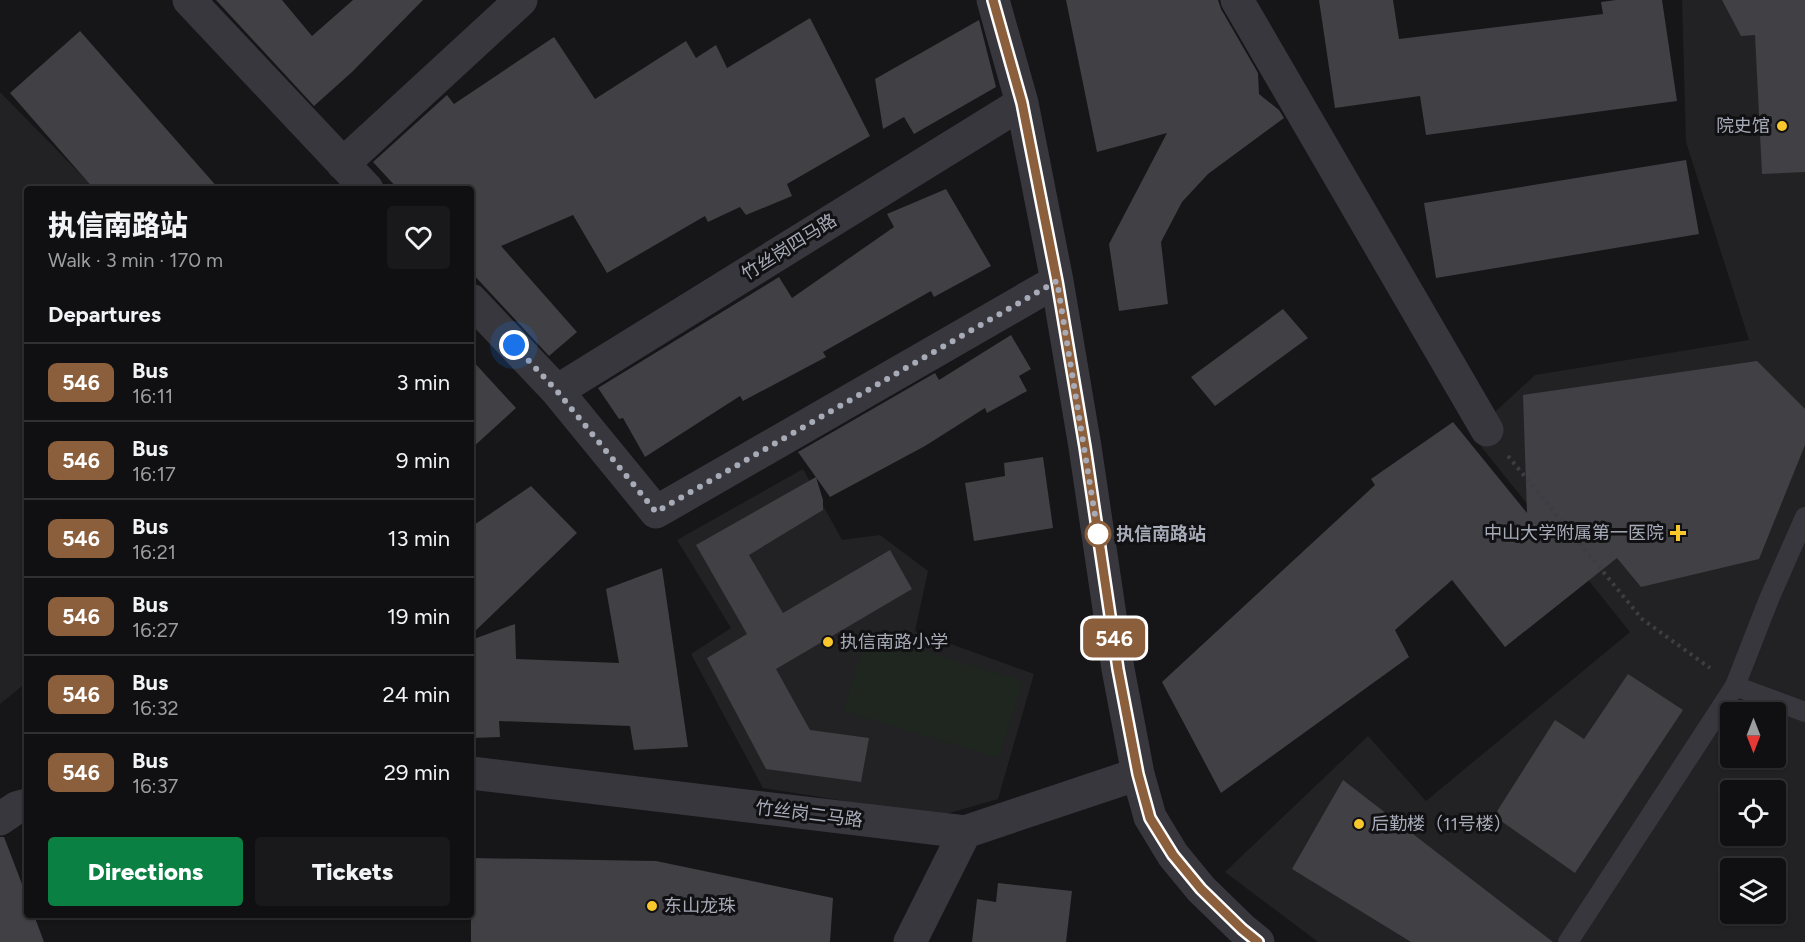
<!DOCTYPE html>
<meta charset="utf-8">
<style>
:root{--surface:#101012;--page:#19191b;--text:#f1f3f6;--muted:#9c9d9f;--line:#303032;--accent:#0b8043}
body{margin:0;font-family:Figtree,"Noto Sans SC",sans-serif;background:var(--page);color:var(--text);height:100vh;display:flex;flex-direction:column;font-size:22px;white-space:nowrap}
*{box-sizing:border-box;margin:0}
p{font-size:20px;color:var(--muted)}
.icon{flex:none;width:33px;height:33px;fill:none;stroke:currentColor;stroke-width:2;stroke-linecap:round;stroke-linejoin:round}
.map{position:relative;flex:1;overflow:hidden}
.details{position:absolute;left:24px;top:186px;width:450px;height:732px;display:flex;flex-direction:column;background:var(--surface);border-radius:6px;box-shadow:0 2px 4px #0004,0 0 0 2px var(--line)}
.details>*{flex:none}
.badge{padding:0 12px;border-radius:9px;font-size:21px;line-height:39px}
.needle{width:39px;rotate:180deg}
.tools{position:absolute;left:1720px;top:702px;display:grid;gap:12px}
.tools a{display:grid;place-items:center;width:66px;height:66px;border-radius:6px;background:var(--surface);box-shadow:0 2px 4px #0004,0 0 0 2px var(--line);font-size:30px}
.you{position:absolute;width:30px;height:30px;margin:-15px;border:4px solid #fff;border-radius:50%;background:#1a73e8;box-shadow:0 0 0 9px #1a73e833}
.map>.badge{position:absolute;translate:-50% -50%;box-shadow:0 0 0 3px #fff}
h2{padding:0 24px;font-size:22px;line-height:54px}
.round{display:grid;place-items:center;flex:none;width:63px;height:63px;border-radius:6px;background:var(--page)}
.head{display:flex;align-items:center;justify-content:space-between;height:102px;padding:0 24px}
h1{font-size:28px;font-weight:800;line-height:45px}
.button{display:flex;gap:12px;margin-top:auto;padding:12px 24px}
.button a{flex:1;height:69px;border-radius:6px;background:var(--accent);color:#fff;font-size:24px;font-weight:800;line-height:69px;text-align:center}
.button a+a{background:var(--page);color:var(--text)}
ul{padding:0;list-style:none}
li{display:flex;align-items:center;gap:18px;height:78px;padding:0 24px;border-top:2px solid var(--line)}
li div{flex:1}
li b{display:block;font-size:22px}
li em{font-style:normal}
li .badge{min-width:66px;font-weight:700;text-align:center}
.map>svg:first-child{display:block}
.built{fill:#222225;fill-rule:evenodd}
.green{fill:#1e261f}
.building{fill:#404045}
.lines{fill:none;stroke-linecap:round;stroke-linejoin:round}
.path{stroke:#3d3e44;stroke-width:4;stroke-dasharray:3 4.5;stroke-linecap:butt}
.service{stroke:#37373d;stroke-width:20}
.minor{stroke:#37373d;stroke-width:33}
.line-casing{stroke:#fff;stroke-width:14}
.line{stroke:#8b5e3c;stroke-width:9}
.walk{stroke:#a7abb8;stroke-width:6;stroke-dasharray:0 10.8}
.poi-dot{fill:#f8c72d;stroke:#111113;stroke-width:2}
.stop-dot{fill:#fff;stroke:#8b5e3c;stroke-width:3}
.labels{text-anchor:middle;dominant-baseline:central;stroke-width:6;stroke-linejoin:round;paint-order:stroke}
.poi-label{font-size:18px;fill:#a7abb8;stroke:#111113;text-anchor:start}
.street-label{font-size:18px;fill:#a7abb8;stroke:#111113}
.stop-label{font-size:18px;font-weight:bold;fill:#a7abb8;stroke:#111113;text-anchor:start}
</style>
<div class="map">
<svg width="1805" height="942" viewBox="0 0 1805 942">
<rect width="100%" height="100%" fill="#161618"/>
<path class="built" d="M 1682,0 L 1805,0 L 1805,942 L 1318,942 L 1225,872 L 1368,736 L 1426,801 L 1630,632 L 1471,434 L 1535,375 L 1749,340 L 1686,142 ZM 1731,712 L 1776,712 L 1776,758 L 1731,758 ZM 1731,790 L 1776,790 L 1776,836 L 1731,836 ZM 1731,868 L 1776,868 L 1776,914 L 1731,914 Z
M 0,92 L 95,189 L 27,189 L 27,682 L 0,704 Z
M 803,469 L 842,540 L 880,535 L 928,571 L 915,631 L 1034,674 L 998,799 L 939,816 L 763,788 L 691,654 L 731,628 L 677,540 Z"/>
<path class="green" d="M 867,634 L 1023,681 L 999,758 L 843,711 Z"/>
<path class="building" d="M 216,0 L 282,0 L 312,36 L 353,0 L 423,0 L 352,72 L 314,106 Z
M 1066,0 L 1218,0 L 1221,9 L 1258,73 L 1259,94 L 1279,110 L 1284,118 L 1208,174 L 1182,202 L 1161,242 L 1168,304 L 1119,311 L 1109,244 L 1167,133 L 1097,152 Z
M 1319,0 L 1393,0 L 1399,39 L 1603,14 L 1601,2 L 1616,0 L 1662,0 L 1677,101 L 1426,135 L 1420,96 L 1335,108 Z
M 1722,0 L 1805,0 L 1805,172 L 1762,174 L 1755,35 L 1741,36 Z
M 810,18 L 870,136 L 787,184 L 792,196 L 746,215 L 740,207 L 708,222 L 705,216 L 607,273 L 573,215 L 501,246 L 577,332 L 549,356 L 471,272 L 471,189 L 398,189 L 373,162 L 447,95 L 454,104 L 554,37 L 595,99 L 686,41 L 696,58 L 716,45 L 727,68 Z
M 979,20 L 996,87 L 914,134 L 904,117 L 883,129 L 875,79 Z
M 80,31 L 219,189 L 94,189 L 10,93 Z
M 1686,160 L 1699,234 L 1436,278 L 1424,203 Z
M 946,189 L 991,266 L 934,297 L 931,291 L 823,352 L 826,357 L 743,401 L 740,396 L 645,457 L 623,418 L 619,419 L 598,388 L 779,277 L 792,298 L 894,227 L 887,214 Z
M 1283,309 L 1308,338 L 1215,406 L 1191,377 Z
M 1011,335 L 1031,369 L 1019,376 L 1027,391 L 987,413 L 985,408 L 925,446 L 830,497 L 798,452 L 935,373 L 939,380 Z
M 471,359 L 516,408 L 471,449 Z
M 1757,361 L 1805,409 L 1805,445 L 1759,559 L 1641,587 L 1617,558 L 1505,647 L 1452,580 L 1395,630 L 1409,657 L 1221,793 L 1162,682 L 1375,485 L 1371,479 L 1453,422 L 1527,513 L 1523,395 Z
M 1043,457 L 1053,528 L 974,541 L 965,483 L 1005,476 L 1004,463 Z
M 816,477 L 823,500 L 823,510 L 749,555 L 783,613 L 890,550 L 912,589 L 776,669 L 810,730 L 869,738 L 861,782 L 766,769 L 707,658 L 747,634 L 696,545 Z
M 531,486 L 577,533 L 471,635 L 471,527 Z
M 662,568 L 688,747 L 634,750 L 630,726 L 499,721 L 500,737 L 471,738 L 471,640 L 515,624 L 516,659 L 619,663 L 606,589 Z
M 1628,674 L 1683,710 L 1575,873 L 1494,816 L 1555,720 L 1584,739 Z
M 1343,780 L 1553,942 L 1411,942 L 1292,869 Z
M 0,837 L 4,837 L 27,897 L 27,915 L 34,915 L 44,942 L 0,942 Z
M 471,858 L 656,861 L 833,898 L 830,942 L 471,942 Z
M 998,883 L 1072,891 L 1066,942 L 972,942 L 977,899 L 996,902 Z"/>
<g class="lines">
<path class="path" d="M 1508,456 L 1642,619 L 1710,668"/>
<path class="service" d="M 1735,686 L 1805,712
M 1568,942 L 1735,686 L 1769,599 L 1805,517"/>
<path class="minor" d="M 189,0 L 367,189
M 993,0 L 1022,103 L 1057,281 L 1085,447 L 1118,669 L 1138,774 L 1150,817 L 1173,855 L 1201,889 L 1242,929 L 1258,942
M 1237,0 L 1487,430
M 343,164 L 521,0
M 471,300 L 557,391 L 656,512 L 1057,281
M 557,391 L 1022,103
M 471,773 L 965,832 L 1138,774
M 0,819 L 16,808 L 27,805
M 910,942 L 965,832"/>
</g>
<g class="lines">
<g class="line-casing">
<path id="line" d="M 993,0 L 1022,103 L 1057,281 L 1085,447 L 1118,669 L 1138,774 L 1150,818 L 1173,855 L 1201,889 L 1242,929 L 1258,942"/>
</g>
<use href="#line" class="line"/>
<path class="walk" d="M 514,345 L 557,391 L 656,512 L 1057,281 L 1099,540 L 1098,534"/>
</g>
<g class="poi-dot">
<circle cx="1782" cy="126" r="6"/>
<path d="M1675 524h6v6h6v6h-6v6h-6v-6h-6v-6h6z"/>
<circle cx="828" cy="642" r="6"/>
<circle cx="1359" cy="824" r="6"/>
<circle cx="652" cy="906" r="6"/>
</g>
<circle class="stop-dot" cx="1098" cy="534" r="12"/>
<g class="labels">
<g class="poi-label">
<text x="1770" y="126" text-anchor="end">院史馆</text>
<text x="1664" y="533" text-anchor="end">中山大学附属第一医院</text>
<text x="840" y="642">执信南路小学</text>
<text x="1371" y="824">后勤楼（11号楼）</text>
<text x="664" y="906">东山龙珠</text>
</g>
<g class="street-label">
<text transform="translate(789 247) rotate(-32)">竹丝岗四马路</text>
<text transform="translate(809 814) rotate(7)">竹丝岗二马路</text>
</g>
<g class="stop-label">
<text x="1116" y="534">执信南路站</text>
</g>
</g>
</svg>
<div class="tools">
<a><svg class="needle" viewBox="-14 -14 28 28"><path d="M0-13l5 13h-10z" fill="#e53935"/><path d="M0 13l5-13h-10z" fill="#9c9d9f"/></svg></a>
<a><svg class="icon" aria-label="locate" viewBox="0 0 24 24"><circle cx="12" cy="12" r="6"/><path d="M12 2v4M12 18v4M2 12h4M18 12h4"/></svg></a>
<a><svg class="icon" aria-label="layers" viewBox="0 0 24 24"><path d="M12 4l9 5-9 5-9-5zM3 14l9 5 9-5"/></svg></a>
</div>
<div class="you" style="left:514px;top:345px"></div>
<b class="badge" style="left:1114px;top:638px;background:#8b5e3c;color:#fff">546</b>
<section class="details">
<div class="head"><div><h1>执信南路站</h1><p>Walk · 3 min · 170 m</p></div><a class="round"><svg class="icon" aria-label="heart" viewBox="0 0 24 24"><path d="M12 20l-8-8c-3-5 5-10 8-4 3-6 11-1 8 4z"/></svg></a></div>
<h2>Departures</h2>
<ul>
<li><span class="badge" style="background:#8b5e3c;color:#fff">546</span><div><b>Bus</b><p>16:11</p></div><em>3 min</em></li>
<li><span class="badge" style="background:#8b5e3c;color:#fff">546</span><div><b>Bus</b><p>16:17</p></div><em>9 min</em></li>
<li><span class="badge" style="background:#8b5e3c;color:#fff">546</span><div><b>Bus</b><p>16:21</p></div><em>13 min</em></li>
<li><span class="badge" style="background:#8b5e3c;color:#fff">546</span><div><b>Bus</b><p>16:27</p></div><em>19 min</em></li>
<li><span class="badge" style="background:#8b5e3c;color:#fff">546</span><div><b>Bus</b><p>16:32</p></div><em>24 min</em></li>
<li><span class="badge" style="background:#8b5e3c;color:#fff">546</span><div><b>Bus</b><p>16:37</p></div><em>29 min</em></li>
</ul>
<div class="button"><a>Directions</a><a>Tickets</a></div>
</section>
</div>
